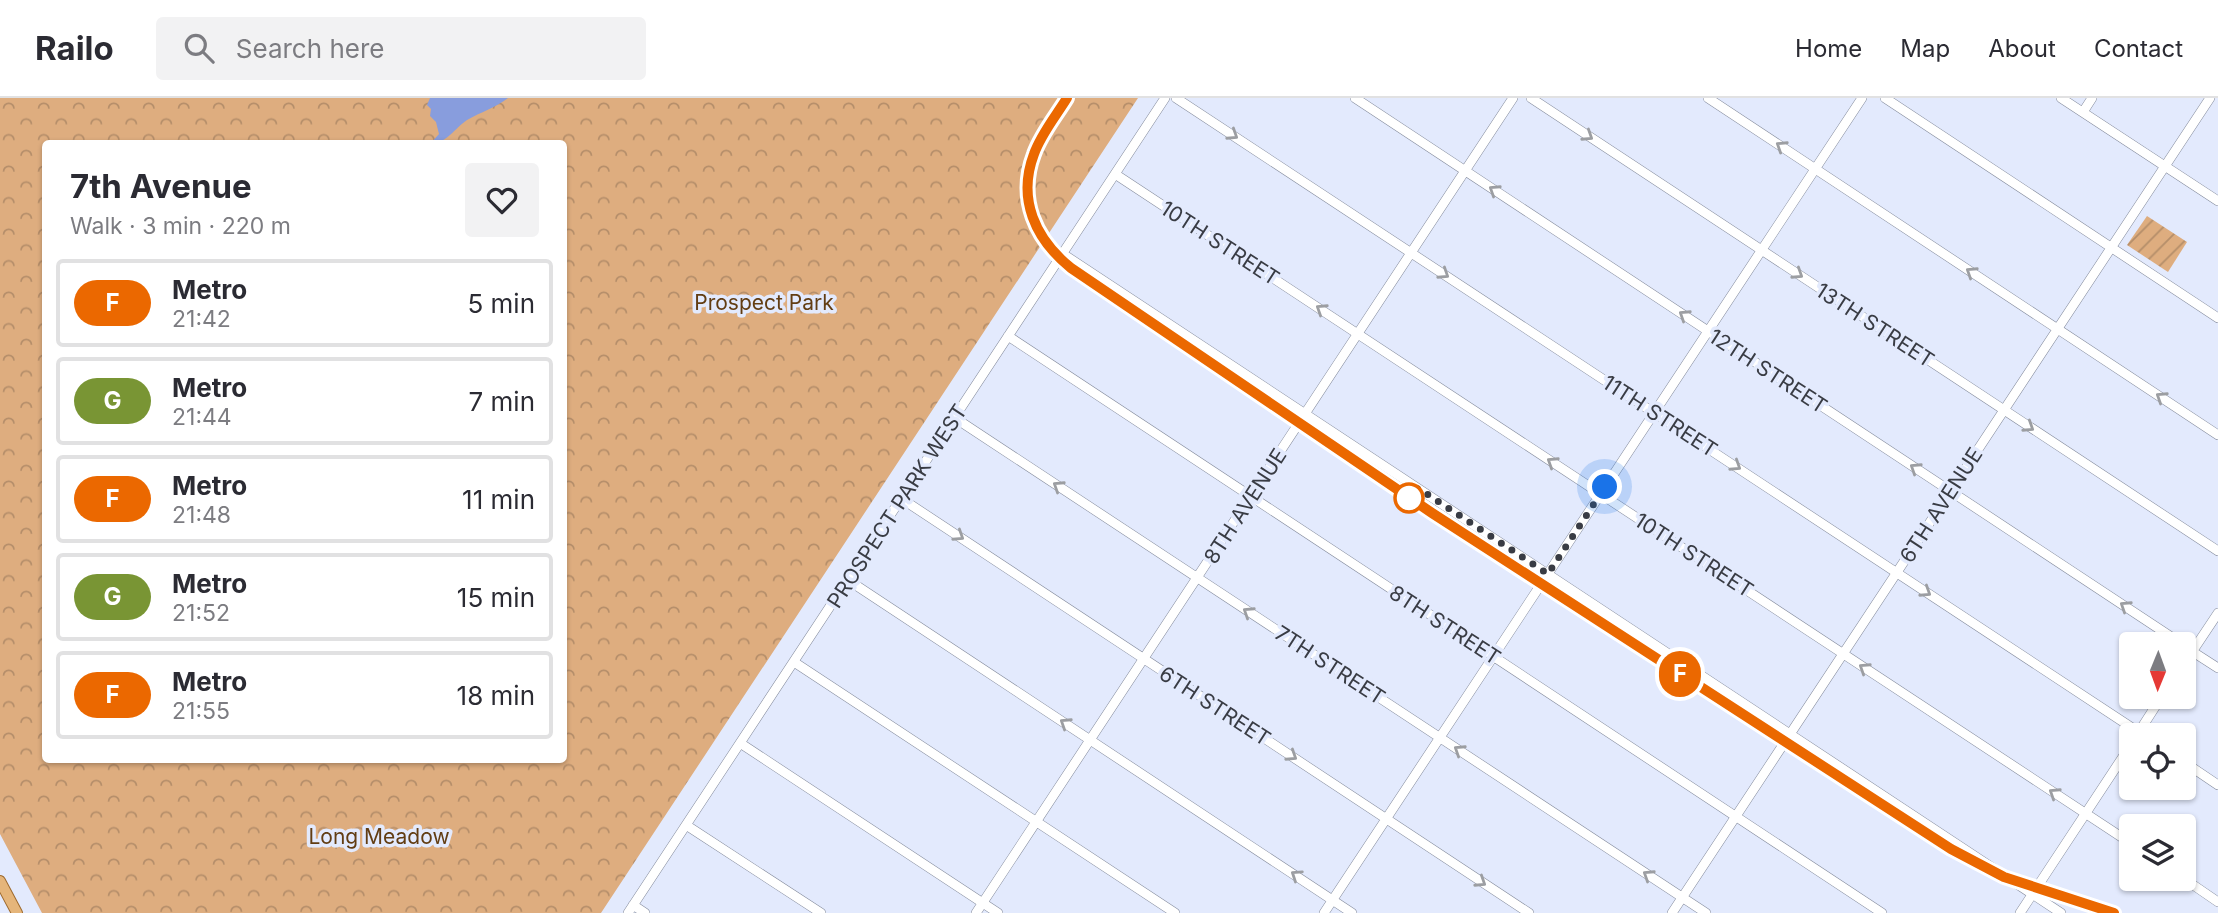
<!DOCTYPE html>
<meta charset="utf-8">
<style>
:root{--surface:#fff;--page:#f2f2f3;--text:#2b2b33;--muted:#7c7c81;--line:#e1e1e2}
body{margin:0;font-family:Inter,sans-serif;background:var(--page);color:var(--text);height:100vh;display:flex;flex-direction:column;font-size:26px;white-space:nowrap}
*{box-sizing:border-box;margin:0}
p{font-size:23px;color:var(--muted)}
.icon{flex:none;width:38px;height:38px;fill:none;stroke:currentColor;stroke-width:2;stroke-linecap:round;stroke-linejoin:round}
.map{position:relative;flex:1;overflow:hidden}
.sheet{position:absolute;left:42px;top:42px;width:525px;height:623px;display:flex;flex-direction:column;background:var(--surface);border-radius:7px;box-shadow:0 2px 5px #0004}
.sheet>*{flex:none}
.badge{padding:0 14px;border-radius:23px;font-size:24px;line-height:46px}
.needle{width:46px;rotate:181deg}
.buttons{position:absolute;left:2119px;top:534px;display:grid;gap:14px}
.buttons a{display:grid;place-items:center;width:77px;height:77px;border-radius:7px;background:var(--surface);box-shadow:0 2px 5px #0004;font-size:35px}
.you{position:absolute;width:35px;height:35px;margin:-18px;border:5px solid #fff;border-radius:50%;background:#1a73e8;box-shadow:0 0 0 10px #1a73e833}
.map>.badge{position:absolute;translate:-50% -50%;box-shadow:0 0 0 4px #fff}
.round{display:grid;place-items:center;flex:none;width:74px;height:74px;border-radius:7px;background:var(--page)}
.overview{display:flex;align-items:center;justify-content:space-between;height:119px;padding:0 28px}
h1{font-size:33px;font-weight:700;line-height:52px}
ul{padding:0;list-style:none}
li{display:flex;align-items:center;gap:21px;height:88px;margin:0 14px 10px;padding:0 14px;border:4px solid var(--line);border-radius:7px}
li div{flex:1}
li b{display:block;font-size:26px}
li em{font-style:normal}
li .badge{min-width:77px;font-weight:700;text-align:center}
header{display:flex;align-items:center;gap:42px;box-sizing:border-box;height:98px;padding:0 35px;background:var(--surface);border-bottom:2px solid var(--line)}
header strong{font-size:33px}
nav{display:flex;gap:38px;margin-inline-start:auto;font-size:24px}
.search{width:490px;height:63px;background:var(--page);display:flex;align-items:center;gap:18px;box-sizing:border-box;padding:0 24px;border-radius:7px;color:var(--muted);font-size:26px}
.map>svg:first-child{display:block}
.park{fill:url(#park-crowns);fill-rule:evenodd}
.garden{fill:url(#garden-furrows)}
.water{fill:#889ddd}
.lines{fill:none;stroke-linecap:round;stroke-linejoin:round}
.minor-casing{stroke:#848b9c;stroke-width:10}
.major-casing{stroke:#9e6a2e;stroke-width:12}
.minor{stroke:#fff;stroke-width:9}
.major{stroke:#e5b57a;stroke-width:10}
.oneway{stroke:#9c9ea2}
.line-casing{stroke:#fff;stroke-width:16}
.line{stroke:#eb6800;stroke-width:10}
.walk{stroke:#393c44;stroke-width:7;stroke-dasharray:0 12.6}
.stop-dot{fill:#fff;stroke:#eb6800;stroke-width:3.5}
.labels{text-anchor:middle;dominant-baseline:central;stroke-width:7;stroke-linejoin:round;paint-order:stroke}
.street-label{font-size:21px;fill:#393c44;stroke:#e3eafd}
.park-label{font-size:21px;fill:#623d13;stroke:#e3eafd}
</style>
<header>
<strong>Railo</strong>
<div class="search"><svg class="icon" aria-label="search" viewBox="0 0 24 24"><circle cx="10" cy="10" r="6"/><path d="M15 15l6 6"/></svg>Search here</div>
<nav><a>Home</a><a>Map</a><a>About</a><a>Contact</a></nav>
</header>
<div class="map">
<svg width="2218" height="815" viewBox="0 0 2218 815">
<defs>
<pattern id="park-crowns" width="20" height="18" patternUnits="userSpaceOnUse" patternTransform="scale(1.75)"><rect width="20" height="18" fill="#dead7f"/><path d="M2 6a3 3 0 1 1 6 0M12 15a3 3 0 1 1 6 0" fill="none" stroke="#b58e6a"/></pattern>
<pattern id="garden-furrows" width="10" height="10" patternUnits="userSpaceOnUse" patternTransform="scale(1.75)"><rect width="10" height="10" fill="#dead7f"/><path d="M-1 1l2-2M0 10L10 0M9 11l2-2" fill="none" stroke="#b58e6a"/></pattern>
</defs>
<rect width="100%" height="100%" fill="#e3eafd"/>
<path class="park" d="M 0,0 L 1138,0 L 601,815 L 42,815 L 0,736 ZM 46,46 L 564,46 L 564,662 L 46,662 Z"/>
<path class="garden" d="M 2147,118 L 2187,144 L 2168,174 L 2127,147 Z"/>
<path class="water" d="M 430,0 L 508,0 C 495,10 481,14 467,22 C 454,31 446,46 431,45 L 439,36 L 436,24 L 430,18 L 431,11 L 427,7 Z"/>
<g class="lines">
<g class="minor-casing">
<path id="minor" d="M 1176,0 L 2143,637
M 1355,0 L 2182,546
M 1531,0 L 2218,453
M 1708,0 L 2218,337
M 1885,0 L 2218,220
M 2061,0 L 2218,103
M 2083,14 L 2092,0
M 1115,76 L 2132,746
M 1063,156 L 2061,815
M 1008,238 L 1882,815
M 955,320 L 1706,815
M 902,401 L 1529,815
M 848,482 L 1352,815
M 2190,552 L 2218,570
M 794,564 L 1175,815
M 2184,566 L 2218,515
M 2137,637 L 2162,598
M 740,645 L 998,815
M 2184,664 L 2218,687
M 686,727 L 821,815
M 2183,780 L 2218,804
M 633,807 L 645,815
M 628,815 L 1165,0
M 976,815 L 1513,0
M 1324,815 L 1862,0
M 1672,815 L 2210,0
M 2020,815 L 2132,645"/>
</g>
<g class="major-casing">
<path id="major" d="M 0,783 L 17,815"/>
</g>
<use href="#minor" class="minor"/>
<use href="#major" class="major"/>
</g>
<defs><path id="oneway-chevron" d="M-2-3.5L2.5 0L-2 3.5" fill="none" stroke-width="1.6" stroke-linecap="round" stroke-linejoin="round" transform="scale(1.75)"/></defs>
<g class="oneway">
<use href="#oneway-chevron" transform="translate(1233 37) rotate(33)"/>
<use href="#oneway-chevron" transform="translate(1588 38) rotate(33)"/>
<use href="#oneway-chevron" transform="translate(1781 48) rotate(-147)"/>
<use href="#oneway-chevron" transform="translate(1494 92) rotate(-147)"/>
<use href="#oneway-chevron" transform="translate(1971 174) rotate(-147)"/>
<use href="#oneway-chevron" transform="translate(1444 176) rotate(33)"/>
<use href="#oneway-chevron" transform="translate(1798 176) rotate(33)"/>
<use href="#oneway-chevron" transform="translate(1321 211) rotate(-147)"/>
<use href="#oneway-chevron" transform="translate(1684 217) rotate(-147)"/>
<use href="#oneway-chevron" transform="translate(2161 299) rotate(-147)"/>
<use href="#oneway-chevron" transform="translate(2029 329) rotate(33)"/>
<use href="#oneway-chevron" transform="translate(1552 364) rotate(-147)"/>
<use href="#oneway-chevron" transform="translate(1736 368) rotate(33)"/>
<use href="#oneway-chevron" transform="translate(1915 370) rotate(-147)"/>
<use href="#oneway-chevron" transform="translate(1058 388) rotate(-147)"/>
<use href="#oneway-chevron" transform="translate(959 438) rotate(33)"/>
<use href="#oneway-chevron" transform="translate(1926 494) rotate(33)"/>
<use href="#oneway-chevron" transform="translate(2125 508) rotate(-147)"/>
<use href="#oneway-chevron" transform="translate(1248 514) rotate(-147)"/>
<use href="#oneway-chevron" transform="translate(1864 570) rotate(-147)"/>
<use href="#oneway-chevron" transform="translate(1065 625) rotate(-147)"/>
<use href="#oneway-chevron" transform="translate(1459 652) rotate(-147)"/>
<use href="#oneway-chevron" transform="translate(1292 658) rotate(33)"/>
<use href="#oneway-chevron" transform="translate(2054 695) rotate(-147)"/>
<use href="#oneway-chevron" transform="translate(1296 777) rotate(-146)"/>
<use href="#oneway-chevron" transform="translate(1648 777) rotate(-147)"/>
<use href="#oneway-chevron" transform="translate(1481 784) rotate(33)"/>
</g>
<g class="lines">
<g class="line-casing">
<path id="line" d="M 1067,0 C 1056,18 1041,36 1034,56 C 1017,101 1035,141 1071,170 L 1432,415 L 1951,751 L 2004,779 L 2114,815"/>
</g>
<use href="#line" class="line"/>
<path class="walk" d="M 1409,400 L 1418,390 L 1548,476 L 1605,389"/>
</g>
<circle class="stop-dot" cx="1409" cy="400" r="14"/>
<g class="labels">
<g class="street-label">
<text transform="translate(1220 145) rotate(33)">10TH STREET</text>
<text transform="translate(1875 227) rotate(33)">13TH STREET</text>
<text transform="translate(1768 273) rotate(33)">12TH STREET</text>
<text transform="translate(1660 318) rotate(33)">11TH STREET</text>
<text transform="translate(1941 407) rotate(-57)">6TH AVENUE</text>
<text transform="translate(897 408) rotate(-57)">PROSPECT PARK WEST</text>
<text transform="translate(1245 408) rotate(-57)">8TH AVENUE</text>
<text transform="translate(1694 457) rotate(33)">10TH STREET</text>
<text transform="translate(1445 527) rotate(33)">8TH STREET</text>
<text transform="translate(1330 567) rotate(33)">7TH STREET</text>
<text transform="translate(1215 608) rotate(33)">6TH STREET</text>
</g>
<g class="park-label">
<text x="764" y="204">Prospect Park</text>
<text x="379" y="738">Long Meadow</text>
</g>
</g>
</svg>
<div class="buttons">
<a><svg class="needle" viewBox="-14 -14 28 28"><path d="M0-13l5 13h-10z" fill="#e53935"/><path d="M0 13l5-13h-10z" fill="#7c7c81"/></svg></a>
<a><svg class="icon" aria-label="locate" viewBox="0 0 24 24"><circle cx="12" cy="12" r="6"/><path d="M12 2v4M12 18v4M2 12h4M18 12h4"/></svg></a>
<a><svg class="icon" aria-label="layers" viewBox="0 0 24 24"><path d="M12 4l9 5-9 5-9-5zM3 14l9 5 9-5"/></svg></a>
</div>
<div class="you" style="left:1605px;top:389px"></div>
<b class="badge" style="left:1680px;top:576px;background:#eb6800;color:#fff">F</b>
<section class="sheet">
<div class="overview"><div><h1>7th Avenue</h1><p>Walk · 3 min · 220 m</p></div><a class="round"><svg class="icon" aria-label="heart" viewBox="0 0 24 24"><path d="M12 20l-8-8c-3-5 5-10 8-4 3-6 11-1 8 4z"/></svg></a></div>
<ul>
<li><span class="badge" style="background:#eb6800;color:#fff">F</span><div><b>Metro</b><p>21:42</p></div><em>5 min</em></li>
<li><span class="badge" style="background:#799534;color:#fff">G</span><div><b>Metro</b><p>21:44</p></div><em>7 min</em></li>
<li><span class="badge" style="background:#eb6800;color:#fff">F</span><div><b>Metro</b><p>21:48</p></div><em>11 min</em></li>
<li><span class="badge" style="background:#799534;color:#fff">G</span><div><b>Metro</b><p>21:52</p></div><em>15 min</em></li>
<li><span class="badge" style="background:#eb6800;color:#fff">F</span><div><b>Metro</b><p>21:55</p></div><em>18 min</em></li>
</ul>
</section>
</div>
